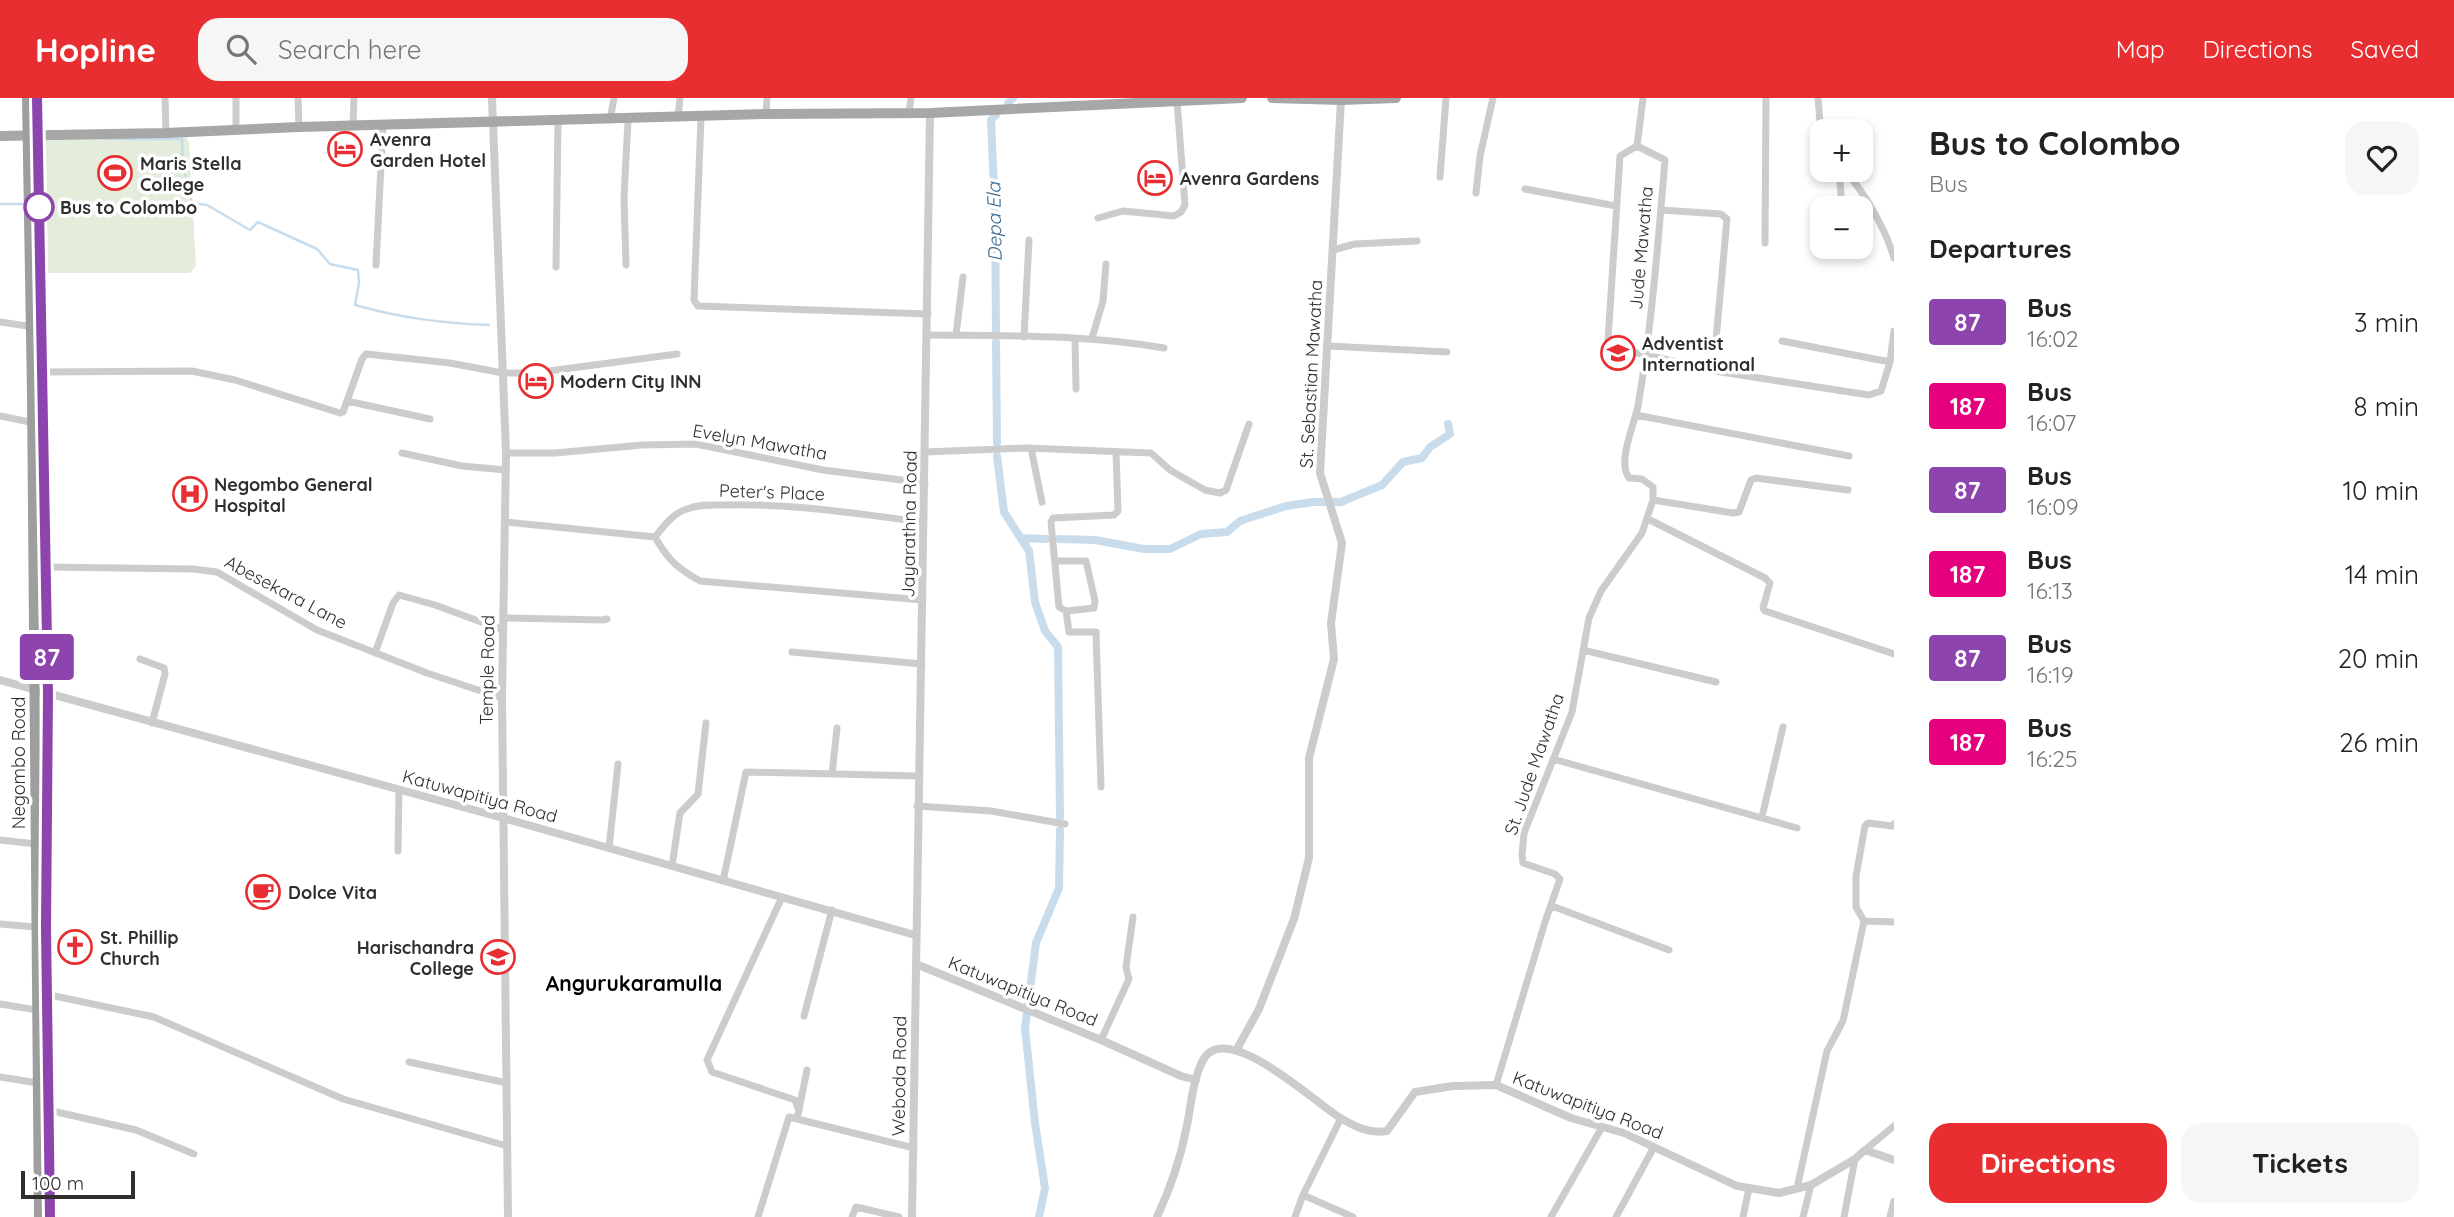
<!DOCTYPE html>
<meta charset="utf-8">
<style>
:root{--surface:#fff;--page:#f6f6f6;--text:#222;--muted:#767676;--accent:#e82e30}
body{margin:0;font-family:Quicksand,sans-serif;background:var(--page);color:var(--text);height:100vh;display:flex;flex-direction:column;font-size:26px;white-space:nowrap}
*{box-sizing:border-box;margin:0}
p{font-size:23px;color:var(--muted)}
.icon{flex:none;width:38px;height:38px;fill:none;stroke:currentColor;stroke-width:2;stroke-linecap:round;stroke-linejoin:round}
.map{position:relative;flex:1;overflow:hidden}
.details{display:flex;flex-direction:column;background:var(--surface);width:560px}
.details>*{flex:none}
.badge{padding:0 14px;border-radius:5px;font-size:24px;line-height:46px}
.buttons{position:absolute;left:1810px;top:21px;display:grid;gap:14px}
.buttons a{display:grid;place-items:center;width:63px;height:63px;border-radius:14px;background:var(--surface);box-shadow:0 4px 10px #0003;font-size:35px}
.scale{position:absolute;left:21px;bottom:18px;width:114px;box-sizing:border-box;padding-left:7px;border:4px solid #2f2f2f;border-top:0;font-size:19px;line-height:24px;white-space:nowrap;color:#2f2f2f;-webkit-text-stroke:5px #fff;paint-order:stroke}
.map>.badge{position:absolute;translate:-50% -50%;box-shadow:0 0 0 4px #fff}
h2{padding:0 35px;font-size:26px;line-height:63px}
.round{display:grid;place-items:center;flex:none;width:74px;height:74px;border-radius:21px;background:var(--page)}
.headline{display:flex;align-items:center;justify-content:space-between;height:119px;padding:0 35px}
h1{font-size:33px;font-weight:700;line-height:52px}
.action{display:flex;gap:14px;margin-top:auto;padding:14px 35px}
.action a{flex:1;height:80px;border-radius:21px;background:var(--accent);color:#fff;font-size:28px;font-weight:700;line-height:80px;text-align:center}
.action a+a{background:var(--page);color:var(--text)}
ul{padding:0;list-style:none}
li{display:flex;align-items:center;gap:21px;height:84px;padding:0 35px}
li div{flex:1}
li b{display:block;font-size:26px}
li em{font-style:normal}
li .badge{min-width:77px;font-weight:700;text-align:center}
header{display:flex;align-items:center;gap:42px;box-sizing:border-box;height:98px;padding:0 35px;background:var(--accent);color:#fff}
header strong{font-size:33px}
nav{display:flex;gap:38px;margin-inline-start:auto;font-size:24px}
.search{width:490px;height:63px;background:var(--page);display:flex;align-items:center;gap:18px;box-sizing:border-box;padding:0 24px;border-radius:21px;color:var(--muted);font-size:26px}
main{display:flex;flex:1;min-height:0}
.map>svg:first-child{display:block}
.green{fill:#e4ecdc}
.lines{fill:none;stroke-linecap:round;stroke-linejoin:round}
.stream{stroke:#c8dcec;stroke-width:2.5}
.canal{stroke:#c8dcec;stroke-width:8}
.minor{stroke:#ccc;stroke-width:7}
.tertiary{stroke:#ccc;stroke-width:8}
.primary{stroke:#a7a7a7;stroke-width:10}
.trunk{stroke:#9e9e9e;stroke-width:10}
.line-casing{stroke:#fff;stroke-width:16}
.line{stroke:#8e44ad;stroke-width:10}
.stop-dot{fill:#fff;stroke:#8e44ad;stroke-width:3.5}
.labels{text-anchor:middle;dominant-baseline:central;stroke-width:7;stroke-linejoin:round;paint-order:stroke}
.poi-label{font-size:18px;font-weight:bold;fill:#2f2f2f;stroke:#fff;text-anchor:start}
.stop-label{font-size:18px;font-weight:bold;fill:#2f2f2f;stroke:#fff;text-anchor:start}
.street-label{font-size:18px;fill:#2f2f2f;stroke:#fff}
.water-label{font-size:19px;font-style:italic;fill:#3b6b92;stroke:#fff}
.quarter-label{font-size:21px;font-weight:bold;fill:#000;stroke:#fff}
</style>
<header>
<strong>Hopline</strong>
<div class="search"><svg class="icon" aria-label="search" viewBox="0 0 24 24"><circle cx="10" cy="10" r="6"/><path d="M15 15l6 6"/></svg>Search here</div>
<nav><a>Map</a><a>Directions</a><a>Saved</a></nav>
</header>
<main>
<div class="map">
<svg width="1894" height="1119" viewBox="0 0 1894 1119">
<rect width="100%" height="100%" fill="#fff"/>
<path class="green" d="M 184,34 L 189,45 L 196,168 L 190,175 L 40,175 L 38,36 Z"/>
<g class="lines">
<path class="stream" d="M 107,41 L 182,41 L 183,67 L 192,105 L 207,107 L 250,132 L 258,124 L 317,151 L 330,166 L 358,172 L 359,185 L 355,207 C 401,220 441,225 489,227
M 43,66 L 44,42
M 0,106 L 22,106"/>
<path class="canal" d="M 1008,5 L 1013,0
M 996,17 L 991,22 L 995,116 L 996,232
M 996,244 L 997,345
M 997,358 L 1004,414 L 1029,453 L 1035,504 L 1045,533 L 1058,549 L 1060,719
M 1021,440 L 1046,441
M 1059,441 L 1095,442 L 1144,451 L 1170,451 L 1201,436 L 1227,434 L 1240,423 L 1286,408 L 1313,404 L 1341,404 L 1382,387 L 1403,364 L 1422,360 L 1430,349 L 1450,336 L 1448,326
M 1039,1119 L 1045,1090 L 1035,1025 L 1025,930 L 1036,845 L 1059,790 L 1060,732"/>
<path class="minor" d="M 165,0 L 166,35
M 236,0 L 236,32
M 298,0 L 299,29
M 1818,0 L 1822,49
M 909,14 L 911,0
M 766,16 L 767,0
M 701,19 L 694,202 L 698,208 L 928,216
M 678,20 L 680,0
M 610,22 L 614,0
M 353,27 L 354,0
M 1637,48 L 1620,58 L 1608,242 L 1610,249 L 1721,274 L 1869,297 L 1881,293 L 1890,264 L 1894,233
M 1839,72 L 1842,109
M 1844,72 C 1864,93 1886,132 1894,160
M 1440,79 L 1446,0
M 1525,91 L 1616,108
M 1476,95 L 1480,58 L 1493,0
M 1661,112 L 1721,116 L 1727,121 L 1716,242
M 1098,120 L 1123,113 L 1174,118 L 1181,114 L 1185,107 L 1177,3
M 1765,145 L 1766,0
M 1333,152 L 1355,146 L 1417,143
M 376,167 L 383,27
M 626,167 L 624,99 L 628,22
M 556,169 L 558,22
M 0,224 L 34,229
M 928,237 C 1007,238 1086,236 1164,250
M 956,237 L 963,179
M 1024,239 L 1029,142
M 1075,240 L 1076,291
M 1092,240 L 1103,203 L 1106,166
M 1782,243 L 1890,264
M 1328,248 L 1447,254
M 43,274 L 192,273 L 235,282 L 340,315 L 343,314 L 362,261 L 366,256 L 450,265 L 503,275 L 534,275 L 677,256
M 347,303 L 430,321
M 1636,317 L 1849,358
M 0,318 L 30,324
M 1031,350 L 1042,404
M 925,354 L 1027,350 L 1151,355 L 1170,372 L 1205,392 L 1220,395 L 1226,392 L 1249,326
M 402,355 L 462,368 L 506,372
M 506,355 L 555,355 L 642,347 L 696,346 L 823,372 L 925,385
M 1653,402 L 1733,415 L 1739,414 L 1751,382 L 1756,380 L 1848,392
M 1648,421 L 1765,480 L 1770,485 L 1763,510 L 1765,513 L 1894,556
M 505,424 L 655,439 C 664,428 673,415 687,411 C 699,406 712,407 724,407 C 791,405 858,416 923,424
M 655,439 C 668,462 677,470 700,483 L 923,502
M 1055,463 L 1086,463 L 1095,503 L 1094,510 L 1066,513 L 1059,509 L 1051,424 L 1053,420 L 1114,417 L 1118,413 L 1116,354
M 45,469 L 193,471 L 217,474 L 317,532 L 427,575 L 502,600
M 1066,513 L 1069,534 L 1096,534 L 1101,689
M 504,520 L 603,522 L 607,521
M 1583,552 L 1716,584
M 792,554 L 922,566
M 375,555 L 393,505 L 399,497 L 435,507 L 503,532
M 140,561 L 164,570 L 165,576 L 152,625
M 1553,661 L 1797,730
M 832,676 L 837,630
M 917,708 L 991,713 L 1065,726
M 1762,719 L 1783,629
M 0,742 L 36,746
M 609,750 L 618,666
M 398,753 L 399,692
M 672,768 L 680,715 L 698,696 L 706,625
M 723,783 L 746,674 L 918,678
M 782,799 L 707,962 L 712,974 L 795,1002 L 799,1013
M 1552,808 L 1669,852
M 1864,823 L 1894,824
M 0,826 L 36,829
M 45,896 L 154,919 L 343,1001 L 507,1048
M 0,906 L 37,912
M 804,918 L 832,812
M 1101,942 L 1129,881 L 1126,869 L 1133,819
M 409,964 L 507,985
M 0,979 L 38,985
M 1496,987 L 1545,824 L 1560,781 L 1555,776 L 1523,765 L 1522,757 L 1524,735 L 1572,614 L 1589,520 L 1601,493 L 1642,435 L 1653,402 L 1653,389 L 1642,381 L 1629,380 C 1617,364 1634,327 1638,308 C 1652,226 1658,145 1665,62 L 1637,48 L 1643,0
M 48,1012 L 136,1032 L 194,1056
M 797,1021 L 914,1050
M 1865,1052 L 1894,1028
M 1797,1090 L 1827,953 L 1843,923 L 1864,823 L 1856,809 L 1856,778 L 1865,728 L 1868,725 L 1892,728 L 1894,726
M 1303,1097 L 1353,1119
M 758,1119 L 789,1019 L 797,1021 L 807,972
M 852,1119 L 856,1109 L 899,1119
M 1295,1119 L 1303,1097 L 1341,1020
M 1551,1119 L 1602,1029
M 1616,1119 L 1654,1049
M 1743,1119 L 1749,1090
M 1803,1119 L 1811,1087
M 1844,1119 L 1855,1061
M 1890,1119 L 1894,1103"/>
<path class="tertiary" d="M 492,0 L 506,355 L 502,600 L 508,1119
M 0,582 L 503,720 L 915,837
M 916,866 L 1101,942 L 1181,978 L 1196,982
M 1237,951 L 1259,911 L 1294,821 L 1309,760 L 1309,660 L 1334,561 L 1331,525 L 1342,445 L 1320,375 L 1341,2
M 912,1119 L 930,15
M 1157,1119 C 1170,1091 1180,1063 1186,1032 C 1191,1010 1192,985 1202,964 C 1224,917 1317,1007 1342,1021 C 1356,1029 1370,1036 1387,1033 L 1415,994 L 1453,988 L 1496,987 L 1571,1020 L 1624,1035 L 1737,1088 L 1779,1095 L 1811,1087 L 1855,1061 L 1865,1052 L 1894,1062"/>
<path class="primary" d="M 1272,0 L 1341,2 L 1396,0
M 0,38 L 166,35 L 299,29 L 766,16 L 930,15 L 1242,0"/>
<path class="trunk" d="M 27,0 L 32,296 L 39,1119
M 37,0 L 48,596 L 46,830 L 49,1119"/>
</g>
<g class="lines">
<g class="line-casing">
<path id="line" d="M 37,0 L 48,596 L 46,830 L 50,1119"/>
</g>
<use href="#line" class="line"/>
</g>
<defs>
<g id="hotel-ring" transform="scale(1.75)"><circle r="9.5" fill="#fff" stroke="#e82e30" stroke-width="1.5"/><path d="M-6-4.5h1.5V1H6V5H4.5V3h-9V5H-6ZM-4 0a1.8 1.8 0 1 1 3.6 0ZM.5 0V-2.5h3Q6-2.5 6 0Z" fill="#e82e30"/></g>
<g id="stadium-ring" transform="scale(1.75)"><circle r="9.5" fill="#fff" stroke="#e82e30" stroke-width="1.5"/><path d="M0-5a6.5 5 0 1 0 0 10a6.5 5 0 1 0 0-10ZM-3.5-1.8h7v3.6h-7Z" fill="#e82e30"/></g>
<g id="school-ring" transform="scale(1.75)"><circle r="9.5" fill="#fff" stroke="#e82e30" stroke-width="1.5"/><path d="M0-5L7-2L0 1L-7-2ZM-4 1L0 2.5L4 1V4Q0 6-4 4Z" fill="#e82e30"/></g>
<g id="hospital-ring" transform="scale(1.75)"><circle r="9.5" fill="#fff" stroke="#e82e30" stroke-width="1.5"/><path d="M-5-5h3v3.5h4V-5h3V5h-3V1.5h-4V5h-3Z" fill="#e82e30"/></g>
<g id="cafe-ring" transform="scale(1.75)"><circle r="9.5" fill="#fff" stroke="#e82e30" stroke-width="1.5"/><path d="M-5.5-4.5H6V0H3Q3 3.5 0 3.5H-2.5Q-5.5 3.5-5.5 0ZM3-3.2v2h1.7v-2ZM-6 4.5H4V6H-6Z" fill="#e82e30"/></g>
<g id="church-ring" transform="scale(1.75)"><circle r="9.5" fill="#fff" stroke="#e82e30" stroke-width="1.5"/><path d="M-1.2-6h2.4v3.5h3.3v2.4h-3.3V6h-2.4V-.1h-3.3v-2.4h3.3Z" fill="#e82e30"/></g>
</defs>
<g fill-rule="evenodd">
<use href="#hotel-ring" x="345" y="51"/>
<use href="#stadium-ring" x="115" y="75"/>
<use href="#hotel-ring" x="1155" y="80"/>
<use href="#school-ring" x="1618" y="255"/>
<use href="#hotel-ring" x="536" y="283"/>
<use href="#hospital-ring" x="190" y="396"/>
<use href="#cafe-ring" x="263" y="794"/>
<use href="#church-ring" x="75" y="849"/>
<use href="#school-ring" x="498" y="859"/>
</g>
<circle class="stop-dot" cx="39" cy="109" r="14"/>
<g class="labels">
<g class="poi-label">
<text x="370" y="41">Avenra<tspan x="370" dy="21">Garden Hotel</tspan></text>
<text x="140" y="65">Maris Stella<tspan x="140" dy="21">College</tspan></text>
<text x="1180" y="80">Avenra Gardens</text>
<text x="1642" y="245">Adventist<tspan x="1642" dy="21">International</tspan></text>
<text x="560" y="283">Modern City INN</text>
<text x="214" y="386">Negombo General<tspan x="214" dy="21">Hospital</tspan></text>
<text x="288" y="794">Dolce Vita</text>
<text x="100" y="839">St. Phillip<tspan x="100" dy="21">Church</tspan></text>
<text x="474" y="849" text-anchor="end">Harischandra<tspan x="474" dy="21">College</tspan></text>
</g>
<g class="stop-label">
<text x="60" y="109">Bus to Colombo</text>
</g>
<g class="street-label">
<text transform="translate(1641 150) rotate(-85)">Jude Mawatha</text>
<text transform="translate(1311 276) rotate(-87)">St. Sebastian Mawatha</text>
<text transform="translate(760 344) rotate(10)">Evelyn Mawatha</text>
<text transform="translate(772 394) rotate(2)">Peter's Place</text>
<text transform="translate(909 426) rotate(-89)">Jayarathna Road</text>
<text transform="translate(286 494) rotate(28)">Abesekara Lane</text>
<text transform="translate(487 572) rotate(-89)">Temple Road</text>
<text transform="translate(18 665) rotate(-90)">Negombo Road</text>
<text transform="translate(1534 666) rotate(-71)">St. Jude Mawatha</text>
<text transform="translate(480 698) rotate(15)">Katuwapitiya Road</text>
<text transform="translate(1023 893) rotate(22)">Katuwapitiya Road</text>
<text transform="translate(899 978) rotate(-89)">Weboda Road</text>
<text transform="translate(1588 1007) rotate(21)">Katuwapitiya Road</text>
</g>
<g class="water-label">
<text transform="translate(994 124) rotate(-91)">Depa Ela</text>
</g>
<g class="quarter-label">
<text x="634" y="885">Angurukaramulla</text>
</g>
</g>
</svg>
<div class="buttons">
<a>+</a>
<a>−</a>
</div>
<div class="scale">100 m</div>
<b class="badge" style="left:47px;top:559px;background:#8e44ad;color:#fff">87</b>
</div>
<section class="details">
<div class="headline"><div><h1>Bus to Colombo</h1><p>Bus</p></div><a class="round"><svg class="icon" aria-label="heart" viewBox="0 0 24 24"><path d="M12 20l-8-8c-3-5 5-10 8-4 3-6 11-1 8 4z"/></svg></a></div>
<h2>Departures</h2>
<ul>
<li><span class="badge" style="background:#8e44ad;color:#fff">87</span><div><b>Bus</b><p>16:02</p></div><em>3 min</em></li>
<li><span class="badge" style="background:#e6007e;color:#fff">187</span><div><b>Bus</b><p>16:07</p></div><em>8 min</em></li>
<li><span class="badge" style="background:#8e44ad;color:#fff">87</span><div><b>Bus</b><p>16:09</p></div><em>10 min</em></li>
<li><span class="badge" style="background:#e6007e;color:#fff">187</span><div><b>Bus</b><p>16:13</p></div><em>14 min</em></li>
<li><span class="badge" style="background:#8e44ad;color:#fff">87</span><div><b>Bus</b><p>16:19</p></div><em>20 min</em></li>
<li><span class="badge" style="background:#e6007e;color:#fff">187</span><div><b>Bus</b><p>16:25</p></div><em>26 min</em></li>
</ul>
<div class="action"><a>Directions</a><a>Tickets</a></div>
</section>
</main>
